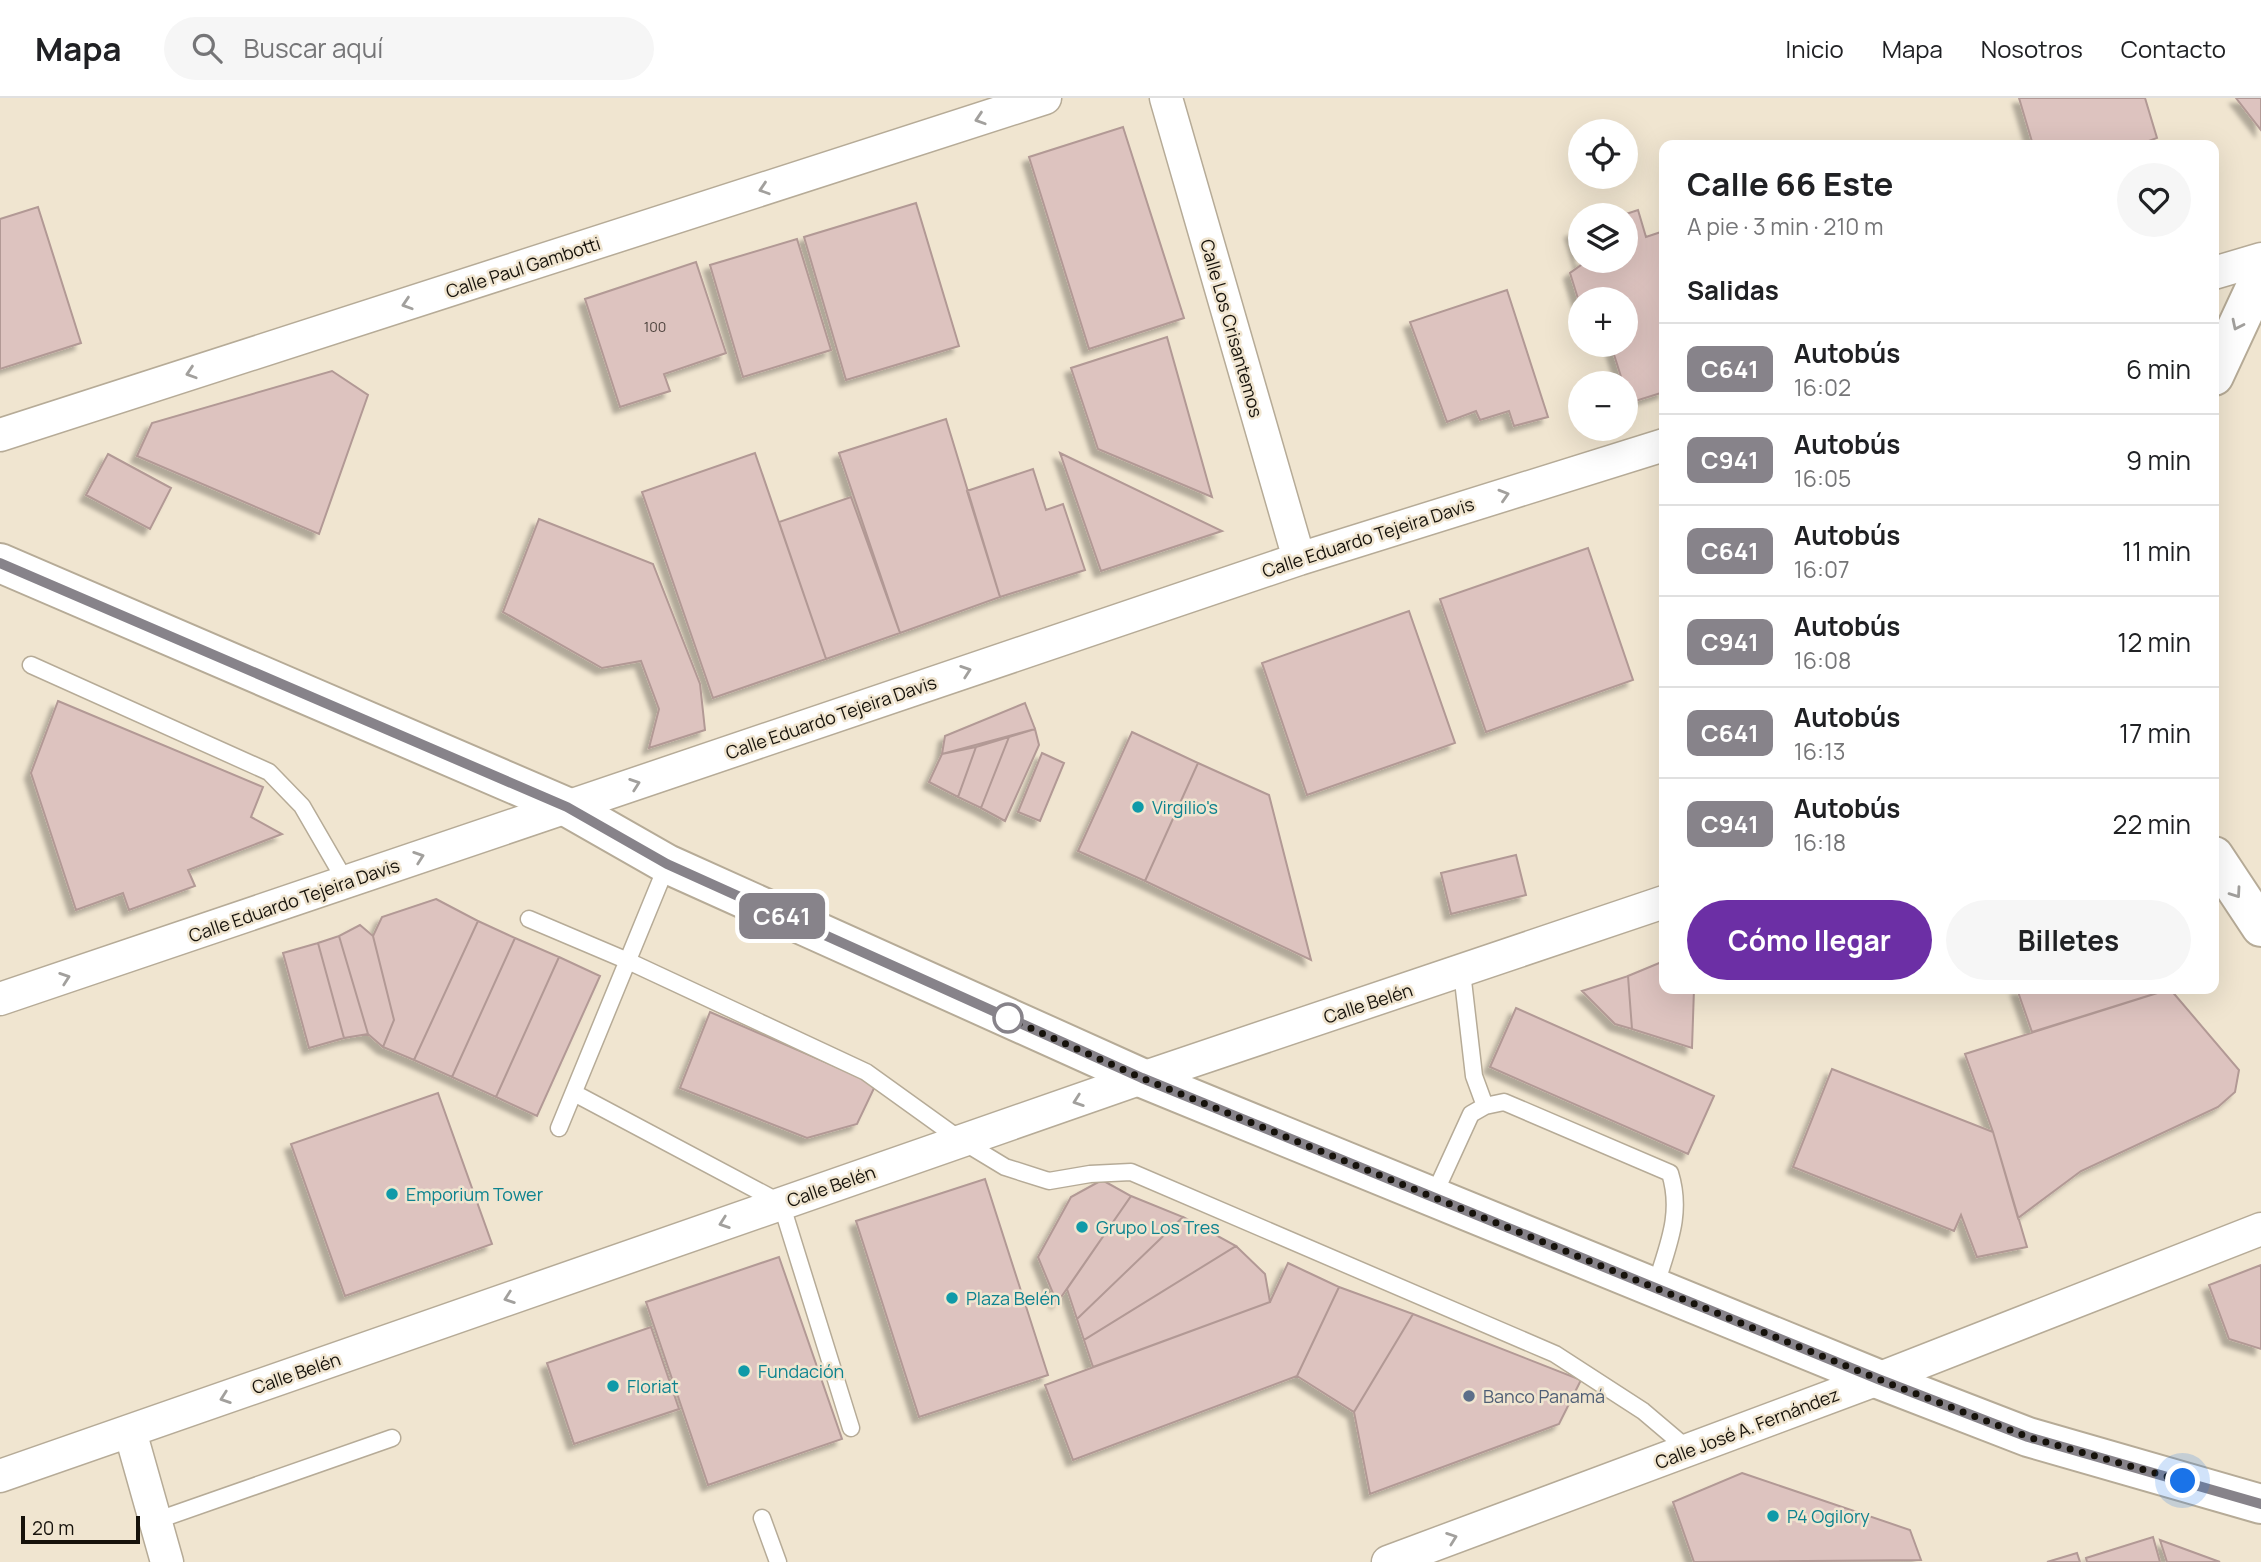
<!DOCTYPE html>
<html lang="es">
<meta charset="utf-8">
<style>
:root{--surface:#fff;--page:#f6f6f6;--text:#202124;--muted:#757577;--line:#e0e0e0;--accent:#6c2fa5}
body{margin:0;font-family:Manrope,sans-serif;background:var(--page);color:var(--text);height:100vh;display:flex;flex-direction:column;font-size:26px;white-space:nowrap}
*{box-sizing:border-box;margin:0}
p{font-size:23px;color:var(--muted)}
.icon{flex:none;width:38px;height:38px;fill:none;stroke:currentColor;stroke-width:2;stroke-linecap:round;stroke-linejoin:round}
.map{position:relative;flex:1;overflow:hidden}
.side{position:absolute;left:1659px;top:42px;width:560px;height:854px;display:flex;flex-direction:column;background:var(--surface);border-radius:14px;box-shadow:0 7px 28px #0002}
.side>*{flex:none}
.badge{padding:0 14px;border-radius:10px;font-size:24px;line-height:46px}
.fabs{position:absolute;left:1568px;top:21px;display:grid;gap:14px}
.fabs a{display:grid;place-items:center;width:70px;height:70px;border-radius:50%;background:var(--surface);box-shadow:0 7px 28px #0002;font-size:35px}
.scale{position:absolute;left:21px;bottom:18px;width:119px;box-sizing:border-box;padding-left:7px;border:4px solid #16120b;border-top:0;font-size:19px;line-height:24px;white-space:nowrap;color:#16120b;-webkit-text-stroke:5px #f0e5d0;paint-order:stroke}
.you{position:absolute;width:35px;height:35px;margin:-18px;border:5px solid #fff;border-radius:50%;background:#1a73e8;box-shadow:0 0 0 10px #1a73e833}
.map>.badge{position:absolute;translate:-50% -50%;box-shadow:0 0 0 4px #fff}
h2{padding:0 28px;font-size:26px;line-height:63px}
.round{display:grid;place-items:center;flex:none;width:74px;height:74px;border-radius:37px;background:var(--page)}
.headline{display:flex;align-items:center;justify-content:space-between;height:119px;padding:0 28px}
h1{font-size:33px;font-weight:700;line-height:52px}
.action{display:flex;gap:14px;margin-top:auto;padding:14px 28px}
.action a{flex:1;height:80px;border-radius:42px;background:var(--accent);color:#fff;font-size:28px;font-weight:700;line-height:80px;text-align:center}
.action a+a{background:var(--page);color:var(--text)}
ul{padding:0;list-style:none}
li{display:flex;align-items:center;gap:21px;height:91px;padding:0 28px;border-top:2px solid var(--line)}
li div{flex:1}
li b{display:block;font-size:26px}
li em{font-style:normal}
li .badge{min-width:77px;font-weight:700;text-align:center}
header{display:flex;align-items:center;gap:42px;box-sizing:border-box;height:98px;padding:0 35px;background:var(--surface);border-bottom:2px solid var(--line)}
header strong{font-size:33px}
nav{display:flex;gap:38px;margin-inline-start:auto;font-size:24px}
.search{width:490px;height:63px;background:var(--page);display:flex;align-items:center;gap:18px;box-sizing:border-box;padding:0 24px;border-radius:38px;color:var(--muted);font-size:26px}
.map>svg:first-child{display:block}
.building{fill:#ddc3bf;stroke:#b29995;stroke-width:2;filter:url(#shadow)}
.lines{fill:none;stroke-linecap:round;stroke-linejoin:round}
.service-casing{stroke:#b6ab97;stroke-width:19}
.minor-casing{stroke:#b6ab97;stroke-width:35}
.secondary-casing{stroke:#b6ab97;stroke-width:42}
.primary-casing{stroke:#b6ab97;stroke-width:42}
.service{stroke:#fff;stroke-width:16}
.minor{stroke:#fff;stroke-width:32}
.secondary{stroke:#fff;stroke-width:38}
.primary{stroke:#fff;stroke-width:38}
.oneway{stroke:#a2a09d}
.line-casing{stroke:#fff;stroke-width:16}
.line{stroke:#87838a;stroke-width:10}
.walk{stroke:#16120b;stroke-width:7;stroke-dasharray:0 12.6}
.culture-dot{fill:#0f9aa8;stroke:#f0e5d0;stroke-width:2.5}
.stop-dot{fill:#fff;stroke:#87838a;stroke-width:3.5}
.service-dot{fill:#5c6f8a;stroke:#f0e5d0;stroke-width:2.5}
.labels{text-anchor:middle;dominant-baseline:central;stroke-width:5;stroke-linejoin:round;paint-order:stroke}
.number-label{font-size:14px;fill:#483e38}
.street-label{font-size:18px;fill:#16120b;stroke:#f0e5d0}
.culture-label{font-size:18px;fill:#0d838f;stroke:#f0e5d0;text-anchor:start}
.service-label{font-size:18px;fill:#4e5e75;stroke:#f0e5d0;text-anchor:start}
</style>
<header>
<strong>Mapa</strong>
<div class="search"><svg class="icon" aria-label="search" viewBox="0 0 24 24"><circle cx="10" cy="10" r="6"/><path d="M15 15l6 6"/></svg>Buscar aquí</div>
<nav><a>Inicio</a><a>Mapa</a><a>Nosotros</a><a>Contacto</a></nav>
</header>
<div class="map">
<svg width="2261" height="1464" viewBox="0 0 2261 1464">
<defs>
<filter id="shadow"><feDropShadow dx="-6" dy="6" stdDeviation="2" flood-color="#0004"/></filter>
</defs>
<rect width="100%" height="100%" fill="#f0e5d0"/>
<path class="building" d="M 2019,0 L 2145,0 L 2157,40 L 2138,47 L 2033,47 Z
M 2236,0 L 2261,0 L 2261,32 Z
M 1123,29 L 1184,220 L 1089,251 L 1029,59 Z
M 916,105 L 959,248 L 846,282 L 804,139 Z
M 38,109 L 81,245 L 0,271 L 0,121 Z
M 1638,112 L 1646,139 L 1664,133 L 1664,294 L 1629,305 L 1626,285 L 1623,285 L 1611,247 L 1626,247 L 1626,201 L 1580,201 L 1580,207 L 1570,175 L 1581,167 L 1571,134 L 1580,131 L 1580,163 L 1626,163 L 1626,117 L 1623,117 Z
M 797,141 L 831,252 L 743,279 L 710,167 Z
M 696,164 L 726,255 L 664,276 L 670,293 L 620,309 L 585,201 Z
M 1507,192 L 1548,319 L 1514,328 L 1509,313 L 1480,322 L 1476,313 L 1447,324 L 1410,224 Z
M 1167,239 L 1212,399 L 1098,351 L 1071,270 Z
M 332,273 L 368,297 L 319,436 L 137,358 L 152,325 Z
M 946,321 L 1000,499 L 900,535 L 839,355 Z
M 755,355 L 826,561 L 713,600 L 642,394 Z
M 1060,355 L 1222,433 L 1101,473 Z
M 108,356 L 171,390 L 150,431 L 86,397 Z
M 1033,371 L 1046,412 L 1063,406 L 1085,472 L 1000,499 L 967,393 Z
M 851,399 L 900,535 L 826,561 L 779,424 Z
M 539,421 L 653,466 L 700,586 L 705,632 L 649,650 L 659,611 L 641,563 L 602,570 L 503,514 Z
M 1588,450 L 1633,582 L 1486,634 L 1440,501 Z
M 1409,513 L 1455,645 L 1307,697 L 1262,565 Z
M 58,603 L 263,689 L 251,719 L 282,736 L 188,772 L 195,788 L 129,812 L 123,795 L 76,812 L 31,675 Z
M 1025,605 L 1035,631 L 942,656 L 945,638 Z
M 1035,631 L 1039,647 L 1005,723 L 981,710 L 1009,639 Z
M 1132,634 L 1198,665 L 1145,783 L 1078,753 Z
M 1009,639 L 981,710 L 958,699 L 976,649 Z
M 976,649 L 958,699 L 929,684 L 942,656 Z
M 1042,655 L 1064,665 L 1040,723 L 1018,714 Z
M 1198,665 L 1269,697 L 1311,862 L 1145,783 Z
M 1516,757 L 1526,797 L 1451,816 L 1441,775 Z
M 436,801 L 478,823 L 414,962 L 383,949 L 394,922 L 373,838 L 382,819 Z
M 478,823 L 515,840 L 452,979 L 414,962 Z
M 360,827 L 373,838 L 394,922 L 383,949 L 368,936 L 339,838 Z
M 339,838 L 368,936 L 344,940 L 318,845 Z
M 515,840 L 559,859 L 496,999 L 452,979 Z
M 318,845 L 344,940 L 309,950 L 283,855 Z
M 559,859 L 600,878 L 537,1018 L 496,999 Z
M 1664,863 L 1664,891 L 1694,891 L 1692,950 L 1632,931 L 1628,878 Z
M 1628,878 L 1632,931 L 1615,926 L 1582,893 Z
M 2017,891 L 2170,891 L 2032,934 Z
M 2170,891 L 2239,972 L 2235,994 L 2218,1009 L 2081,1073 L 2018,1120 L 1993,1034 L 1965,956 Z
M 1516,910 L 1714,998 L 1688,1056 L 1490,969 Z
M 710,914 L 876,986 L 857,1026 L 807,1040 L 680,990 Z
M 1832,971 L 1993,1034 L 2027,1149 L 1977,1159 L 1961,1117 L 1954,1133 L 1793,1069 Z
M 438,995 L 492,1146 L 345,1198 L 291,1046 Z
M 985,1081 L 1048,1277 L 919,1319 L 856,1123 Z
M 1102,1082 L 1131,1098 L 1057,1205 L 1038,1159 L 1071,1099 Z
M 1131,1098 L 1183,1119 L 1077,1221 L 1067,1191 Z
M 1183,1119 L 1236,1148 L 1084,1242 L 1077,1221 Z
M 1236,1148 L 1265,1176 L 1270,1204 L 1093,1269 L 1084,1242 Z
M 779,1159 L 842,1341 L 708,1387 L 646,1204 Z
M 1288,1165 L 1339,1189 L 1297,1278 L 1073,1362 L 1045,1287 L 1270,1204 Z
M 2261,1167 L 2261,1251 L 2229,1241 L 2209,1187 Z
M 1339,1189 L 1413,1216 L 1354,1314 L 1297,1278 Z
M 1413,1216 L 1581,1282 L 1559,1326 L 1370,1396 L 1354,1314 Z
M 651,1229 L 679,1311 L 574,1346 L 547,1265 Z
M 1742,1375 L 1910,1432 L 1921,1462 L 1694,1464 L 1673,1404 Z
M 2153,1439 L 2160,1464 L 2087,1464 L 2086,1460 Z
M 2160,1442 L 2220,1464 L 2167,1464 Z
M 2077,1455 L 2080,1464 L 2047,1464 Z"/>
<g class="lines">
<g class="service-casing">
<path id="service" d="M 31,567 L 269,674 L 302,708 L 346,784
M 529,821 L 628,863 L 866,974 L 962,1043 L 1005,1069 L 1049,1083 L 1090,1076 L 1131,1074 L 1555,1256 L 1643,1313 L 1689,1352
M 1462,874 L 1474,978 L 1485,1008
M 574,995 L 781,1105 L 851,1330
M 559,1030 L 667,767
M 1433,1099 L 1471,1016 L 1485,1008 L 1504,1004 L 1670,1075 C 1683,1117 1667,1149 1655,1190
M 762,1420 L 778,1464
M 155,1423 L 392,1340"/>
</g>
<g class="minor-casing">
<path id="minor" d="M 1166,0 L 1299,461
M 2214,175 L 2261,161
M 0,337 L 1045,0
M 0,901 L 1299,461 L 1664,347
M 130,1333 L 167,1464
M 0,1378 L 1142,980 L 1664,804
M 1388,1464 L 1878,1281 L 2261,1131"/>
</g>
<g class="secondary-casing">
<path id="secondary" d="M 0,465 L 567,709 L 667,766 L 1142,980 L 1878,1281 L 2028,1339 L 2261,1406"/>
</g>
<g class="primary-casing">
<path id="primary" d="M 2214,278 L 2261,177
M 2214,758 L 2261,829"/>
</g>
<use href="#service" class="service"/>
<use href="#minor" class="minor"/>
<use href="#secondary" class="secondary"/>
<use href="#primary" class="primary"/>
</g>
<defs><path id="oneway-chevron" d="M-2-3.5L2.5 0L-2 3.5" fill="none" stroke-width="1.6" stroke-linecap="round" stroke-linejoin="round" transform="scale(1.75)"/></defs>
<g class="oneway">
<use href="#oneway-chevron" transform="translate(980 21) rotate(162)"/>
<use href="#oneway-chevron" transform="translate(764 91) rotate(162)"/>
<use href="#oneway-chevron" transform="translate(407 206) rotate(162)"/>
<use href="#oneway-chevron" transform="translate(2237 227) rotate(116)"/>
<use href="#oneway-chevron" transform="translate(191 275) rotate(162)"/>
<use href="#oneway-chevron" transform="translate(1504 397) rotate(-17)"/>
<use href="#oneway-chevron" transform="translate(966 573) rotate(-19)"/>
<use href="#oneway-chevron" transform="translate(635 686) rotate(-19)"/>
<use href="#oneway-chevron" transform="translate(419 759) rotate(-19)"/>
<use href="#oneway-chevron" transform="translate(2236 795) rotate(55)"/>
<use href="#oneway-chevron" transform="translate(65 880) rotate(-19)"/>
<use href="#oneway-chevron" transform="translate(1078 1003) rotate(161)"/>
<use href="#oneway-chevron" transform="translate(724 1125) rotate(161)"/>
<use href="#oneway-chevron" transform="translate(509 1200) rotate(161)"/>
<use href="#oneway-chevron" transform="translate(225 1300) rotate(161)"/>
<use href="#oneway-chevron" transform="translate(1452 1440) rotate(-20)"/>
</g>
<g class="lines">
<g class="line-casing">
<path id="line" d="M 0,465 L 567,709 L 667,766 L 1142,980 L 1878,1281 L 2028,1339 L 2261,1406"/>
</g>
<use href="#line" class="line"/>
<path class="walk" d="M 1008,920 L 1142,980 L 1878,1281 L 2028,1339 L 2183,1383"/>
</g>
<g class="culture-dot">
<circle cx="1138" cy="709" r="7"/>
<circle cx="392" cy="1096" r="7"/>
<circle cx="1082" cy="1129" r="7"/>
<circle cx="952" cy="1200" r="7"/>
<circle cx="744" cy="1273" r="7"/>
<circle cx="613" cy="1288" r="7"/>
<circle cx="1773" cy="1418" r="7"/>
</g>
<circle class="stop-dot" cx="1008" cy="920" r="14"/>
<circle class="service-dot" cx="1469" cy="1298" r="7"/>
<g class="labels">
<g class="number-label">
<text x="655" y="228">100</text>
</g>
<g class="street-label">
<text transform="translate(523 169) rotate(-18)">Calle Paul Gambotti</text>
<text transform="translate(1232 230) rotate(74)">Calle Los Crisantemos</text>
<text transform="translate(1368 439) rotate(-18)">Calle Eduardo Tejeira Davis</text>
<text transform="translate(831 619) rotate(-19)">Calle Eduardo Tejeira Davis</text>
<text transform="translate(294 802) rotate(-19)">Calle Eduardo Tejeira Davis</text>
<text transform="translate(1368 905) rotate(-18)">Calle Belén</text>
<text transform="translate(831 1088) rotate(-19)">Calle Belén</text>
<text transform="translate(296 1275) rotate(-19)">Calle Belén</text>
<text transform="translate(1747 1330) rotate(-21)">Calle José A. Fernández</text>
</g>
<g class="culture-label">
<text x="1152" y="709">Virgilio's</text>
<text x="406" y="1096">Emporium Tower</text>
<text x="1096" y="1129">Grupo Los Tres</text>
<text x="966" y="1200">Plaza Belén</text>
<text x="758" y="1273">Fundación</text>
<text x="627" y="1288">Floriat</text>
<text x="1787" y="1418">P4 Ogilory</text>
</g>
<g class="service-label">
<text x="1483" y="1298">Banco Panamá</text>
</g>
</g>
</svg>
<div class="fabs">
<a><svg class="icon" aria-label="locate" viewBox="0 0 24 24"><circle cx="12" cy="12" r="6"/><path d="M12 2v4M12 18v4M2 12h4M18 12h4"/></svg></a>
<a><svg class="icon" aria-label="layers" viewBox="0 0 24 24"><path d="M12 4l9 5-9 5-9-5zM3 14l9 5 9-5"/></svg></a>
<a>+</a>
<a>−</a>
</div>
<div class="scale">20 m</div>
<div class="you" style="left:2183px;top:1383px"></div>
<b class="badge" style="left:782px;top:818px;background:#87838a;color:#fff">C641</b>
<section class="side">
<div class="headline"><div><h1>Calle 66 Este</h1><p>A pie · 3 min · 210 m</p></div><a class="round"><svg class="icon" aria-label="heart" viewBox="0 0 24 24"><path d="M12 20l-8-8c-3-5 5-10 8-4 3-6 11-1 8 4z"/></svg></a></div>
<h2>Salidas</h2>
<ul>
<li><span class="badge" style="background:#87838a;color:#fff">C641</span><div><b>Autobús</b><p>16:02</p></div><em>6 min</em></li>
<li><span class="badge" style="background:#87838a;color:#fff">C941</span><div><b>Autobús</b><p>16:05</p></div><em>9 min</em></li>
<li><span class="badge" style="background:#87838a;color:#fff">C641</span><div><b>Autobús</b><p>16:07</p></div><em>11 min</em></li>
<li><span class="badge" style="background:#87838a;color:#fff">C941</span><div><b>Autobús</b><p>16:08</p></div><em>12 min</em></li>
<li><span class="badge" style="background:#87838a;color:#fff">C641</span><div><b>Autobús</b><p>16:13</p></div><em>17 min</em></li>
<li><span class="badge" style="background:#87838a;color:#fff">C941</span><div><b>Autobús</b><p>16:18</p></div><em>22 min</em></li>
</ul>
<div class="action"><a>Cómo llegar</a><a>Billetes</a></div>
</section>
</div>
